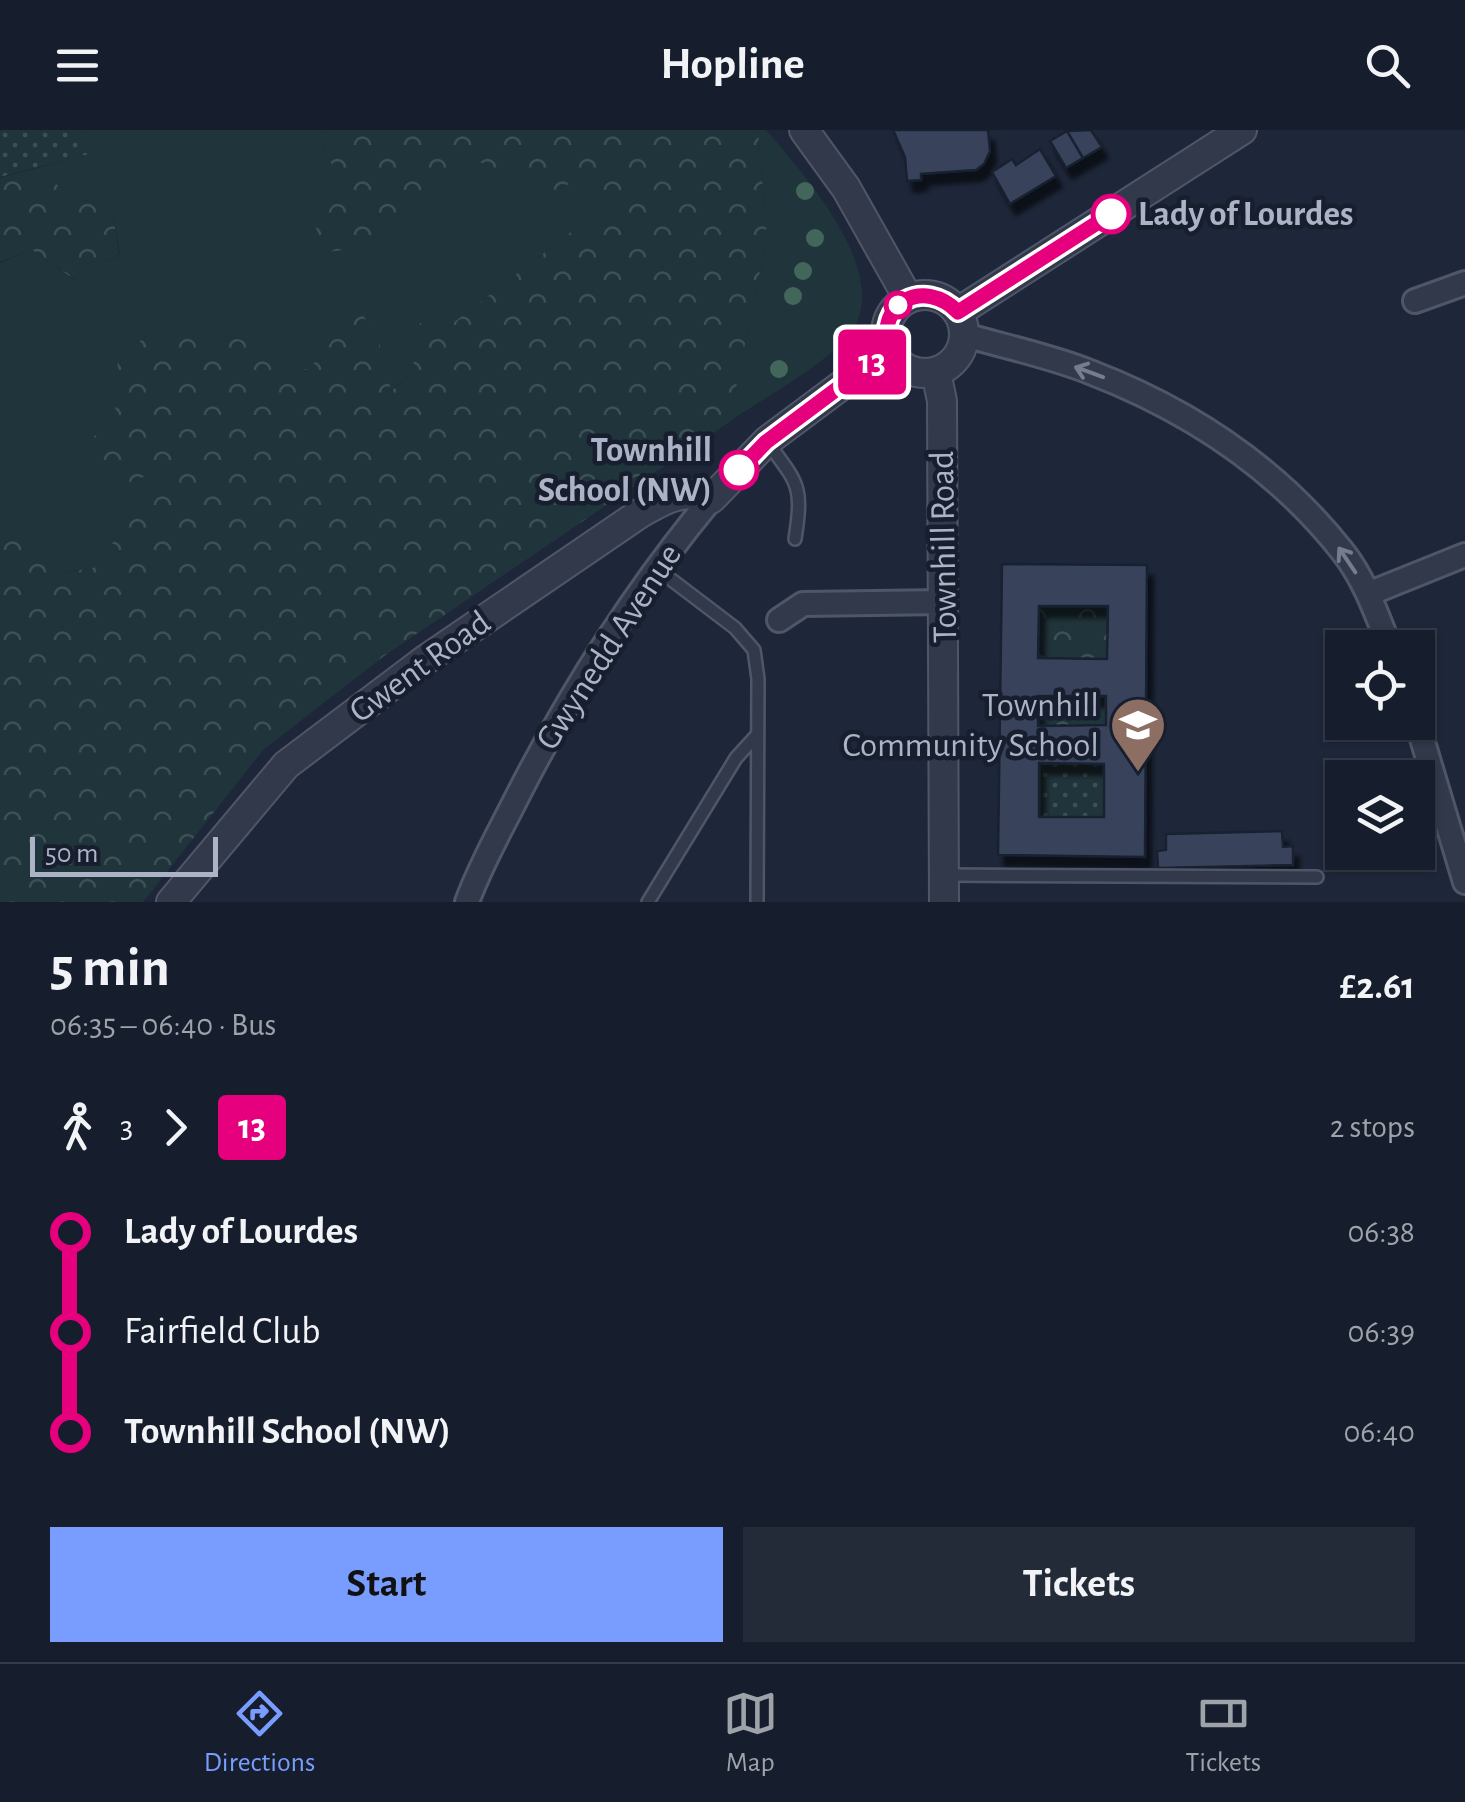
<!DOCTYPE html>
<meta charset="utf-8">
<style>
:root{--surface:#161d2c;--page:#232a38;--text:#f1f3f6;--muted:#9ea2a9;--line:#353b48;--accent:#799dff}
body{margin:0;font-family:"Alegreya Sans",sans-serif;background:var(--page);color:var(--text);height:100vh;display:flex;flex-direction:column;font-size:38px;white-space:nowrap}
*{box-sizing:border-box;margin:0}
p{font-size:32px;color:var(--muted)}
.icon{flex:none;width:55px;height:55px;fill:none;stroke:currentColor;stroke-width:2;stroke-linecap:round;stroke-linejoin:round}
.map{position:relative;height:772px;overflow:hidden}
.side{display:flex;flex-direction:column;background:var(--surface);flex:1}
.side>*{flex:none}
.badge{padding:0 20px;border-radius:8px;font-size:35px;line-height:65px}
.fabs{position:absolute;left:1325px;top:500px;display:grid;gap:20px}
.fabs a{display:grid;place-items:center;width:110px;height:110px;border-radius:0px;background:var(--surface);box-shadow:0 2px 8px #0004,0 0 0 2px var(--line);font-size:50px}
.scale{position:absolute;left:30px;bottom:25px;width:188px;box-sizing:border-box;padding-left:10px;border:5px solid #acb3c7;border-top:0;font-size:28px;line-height:35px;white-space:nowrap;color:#acb3c7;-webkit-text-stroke:8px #171e2e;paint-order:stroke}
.map>.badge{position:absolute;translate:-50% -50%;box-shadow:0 0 0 5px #fff}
.legs{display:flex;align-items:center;gap:15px;height:110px;padding:0 50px;font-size:32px}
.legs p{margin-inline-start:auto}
.head{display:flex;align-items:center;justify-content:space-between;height:170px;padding:0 50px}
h1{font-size:55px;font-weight:600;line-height:75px}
.button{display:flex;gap:20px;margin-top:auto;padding:20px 50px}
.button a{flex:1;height:115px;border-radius:0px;background:var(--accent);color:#111;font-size:40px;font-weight:600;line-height:115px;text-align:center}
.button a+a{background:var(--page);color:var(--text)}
ul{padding:0 50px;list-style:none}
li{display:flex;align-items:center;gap:35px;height:100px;font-size:38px}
li i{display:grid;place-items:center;width:15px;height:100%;margin:0 12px;background:currentColor}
li i::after{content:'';width:25px;height:25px;margin:-12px;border:8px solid;border-radius:50%;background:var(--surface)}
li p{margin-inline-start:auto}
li:first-child i{background:linear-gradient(#0000 50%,currentColor 0)}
li:last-child i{background:linear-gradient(currentColor 50%,#0000 0)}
header{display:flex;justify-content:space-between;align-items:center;height:130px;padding:0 50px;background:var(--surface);font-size:45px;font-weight:600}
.dock{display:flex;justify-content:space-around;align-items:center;height:140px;border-top:2px solid var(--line);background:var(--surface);font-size:28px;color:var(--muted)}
.dock a{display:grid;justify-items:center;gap:5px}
.dock .active{color:var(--accent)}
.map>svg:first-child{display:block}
.grass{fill:#20343b}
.forest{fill:url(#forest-crowns)}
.garden{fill:url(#garden-dots)}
.building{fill:#39435a;stroke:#192030;stroke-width:2.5;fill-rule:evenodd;filter:url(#shadow)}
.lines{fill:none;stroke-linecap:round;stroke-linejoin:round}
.service-casing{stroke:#4f5668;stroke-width:16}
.minor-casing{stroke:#4f5668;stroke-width:28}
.tertiary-casing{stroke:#4f5668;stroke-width:32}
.service{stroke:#32394a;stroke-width:11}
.minor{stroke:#32394a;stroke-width:22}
.tertiary{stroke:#32394a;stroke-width:28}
.tree{fill:#43665a}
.oneway{stroke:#757c8f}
.line-1-casing{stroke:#fff;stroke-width:22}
.line-1{stroke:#e6007e;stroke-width:15}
.stop-1-dot{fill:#fff;stroke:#e6007e;stroke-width:5}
.labels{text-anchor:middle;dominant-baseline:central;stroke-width:9;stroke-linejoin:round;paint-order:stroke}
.stop-label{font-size:35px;font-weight:bold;fill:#acb3c7;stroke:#171e2e;text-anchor:start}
.street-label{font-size:35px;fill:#acb3c7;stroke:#171e2e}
.poi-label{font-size:35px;fill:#acb3c7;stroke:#171e2e;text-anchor:end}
</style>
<header><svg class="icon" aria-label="menu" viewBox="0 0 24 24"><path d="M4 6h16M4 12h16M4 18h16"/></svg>Hopline<svg class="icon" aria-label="search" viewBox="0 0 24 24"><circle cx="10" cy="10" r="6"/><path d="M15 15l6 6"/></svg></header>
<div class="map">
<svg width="1465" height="772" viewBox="0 0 1465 772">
<defs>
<pattern id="forest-crowns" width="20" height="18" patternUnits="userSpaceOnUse" patternTransform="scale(2.5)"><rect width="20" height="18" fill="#20343b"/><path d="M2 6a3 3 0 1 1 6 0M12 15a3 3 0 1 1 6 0" fill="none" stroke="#3e4f56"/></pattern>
<pattern id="garden-dots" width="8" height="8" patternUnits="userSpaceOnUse" patternTransform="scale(2.5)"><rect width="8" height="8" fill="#20343b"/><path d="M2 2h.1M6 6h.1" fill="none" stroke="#3e4f56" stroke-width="1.8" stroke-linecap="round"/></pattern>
<filter id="shadow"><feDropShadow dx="6" dy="11" stdDeviation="2.5" flood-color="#0009"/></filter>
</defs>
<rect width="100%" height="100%" fill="#1e273a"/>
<path class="grass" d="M 81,0 L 327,0 L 324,19 L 344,59 L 317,98 L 425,83 L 463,24 L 550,62 L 588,46 L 598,81 L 449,196 L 412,244 L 390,261 L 379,212 L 321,228 L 281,256 L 269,215 L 164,195 L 118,226 L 163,339 L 96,437 L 58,444 L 16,383 L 0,378 L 0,133 L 31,119 L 74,150 L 120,124 L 113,85 L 30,40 L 88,24 Z
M 758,0 L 766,0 C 804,44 890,140 853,200 C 835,229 759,271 729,292 L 767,107 Z"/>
<path class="forest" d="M 327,0 L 758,0 L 767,107 L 729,292 L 384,526 L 263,620 L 143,772 L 0,772 L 0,378 L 16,383 L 58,444 L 96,437 L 162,340 L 106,361 L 84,316 L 115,287 L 118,226 L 164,195 L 269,215 L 281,256 L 321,228 L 356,173 L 379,212 L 391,261 L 412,244 L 420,193 L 449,196 L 598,81 L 588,46 L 550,62 L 463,25 L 425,83 L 384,116 L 325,122 L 316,98 L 344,59 L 324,19 Z
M 30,40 L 113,85 L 119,124 L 75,150 L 31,119 L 0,132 L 0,48 Z
M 1039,476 L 1108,476 L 1107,529 L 1038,528 Z
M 1038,566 L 1106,566 L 1106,595 L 1038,596 Z"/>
<path class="garden" d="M 0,0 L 81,0 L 89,24 L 0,47 Z
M 1039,633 L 1104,634 L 1104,687 L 1039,687 Z"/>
<path class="building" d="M 893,0 L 988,0 L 990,21 L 984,34 L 976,40 L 921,44 L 921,50 L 907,51 L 905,27 Z
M 1091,0 L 1102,17 L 1083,28 L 1067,1 Z
M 1067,1 L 1083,28 L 1066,38 L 1050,11 Z
M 1040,19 L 1056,46 L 1010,74 L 992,42 L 1012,29 L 1016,35 Z
M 1002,434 L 1147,435 L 1145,727 L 998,725 ZM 1039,476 L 1108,476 L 1107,529 L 1038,528 ZM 1038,566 L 1106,566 L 1106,595 L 1038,596 ZM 1039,633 L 1104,634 L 1104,687 L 1039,687 Z
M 1282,701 L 1283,717 L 1293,716 L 1293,735 L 1158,738 L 1157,721 L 1166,720 L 1166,704 Z"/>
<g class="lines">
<g class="service-casing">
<path id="service" d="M 768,313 C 799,355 803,356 795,409
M 656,438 L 735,498 L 754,520 L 758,549 L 757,772
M 945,745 L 1317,747
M 648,772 L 736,628 L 757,605"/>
</g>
<g class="minor-casing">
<path id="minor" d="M 1415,171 L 1465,153
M 965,205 C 1006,217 1050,226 1090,242 C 1189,280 1276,337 1343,422 C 1365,450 1377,485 1390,518
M 1368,464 L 1465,425
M 779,490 L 803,474 L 945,472
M 1417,592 L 1465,752
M 467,772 C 480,736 499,703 516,669 C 571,561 634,462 711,369"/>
</g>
<g class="tertiary-casing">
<path id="tertiary" d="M 804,0 L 846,58 L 908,168
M886 204a39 39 0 1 1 78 0a39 39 0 1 1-78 0Z
M 958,182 L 1242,0
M 936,242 L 942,271 L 944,772
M 171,772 L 286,635 L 425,530 L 639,384 C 663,370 685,357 711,369 L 767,311 L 889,220"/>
</g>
<use href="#service" class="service"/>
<use href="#minor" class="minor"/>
<use href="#tertiary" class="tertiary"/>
</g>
<g class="tree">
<circle cx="805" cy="61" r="9"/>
<circle cx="815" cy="108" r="9"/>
<circle cx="803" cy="141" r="9"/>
<circle cx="793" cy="166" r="9"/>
<circle cx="779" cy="239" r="9"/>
</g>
<defs><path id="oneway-shaft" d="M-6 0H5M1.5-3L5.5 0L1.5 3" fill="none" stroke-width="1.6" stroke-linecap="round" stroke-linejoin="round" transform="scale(2.5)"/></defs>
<g class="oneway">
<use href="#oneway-shaft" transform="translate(1089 242) rotate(-160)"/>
<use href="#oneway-shaft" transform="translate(1347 430) rotate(-124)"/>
</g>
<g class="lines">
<g class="line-1-casing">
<path id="line-1" d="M 739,340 L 766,312 L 889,220 C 875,173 924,147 958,182 L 1111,84"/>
</g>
<use href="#line-1" class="line-1"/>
</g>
<defs>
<g id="school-pin" transform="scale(2.875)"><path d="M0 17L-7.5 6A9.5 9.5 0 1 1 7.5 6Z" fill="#8d6e63" stroke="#171e2e"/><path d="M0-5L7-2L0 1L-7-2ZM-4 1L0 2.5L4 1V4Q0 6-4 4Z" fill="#fff"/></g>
</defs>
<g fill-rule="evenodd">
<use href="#school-pin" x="1138" y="595"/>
</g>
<g class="stop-1-dot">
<circle cx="1111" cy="84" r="18"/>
<circle cx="898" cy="175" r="12"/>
<circle cx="739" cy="340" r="18"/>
</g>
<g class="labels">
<g class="stop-label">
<text x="1138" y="84">Lady of Lourdes</text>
<text x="712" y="320" text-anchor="end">Townhill<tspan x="712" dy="40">School (NW)</tspan></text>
</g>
<g class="street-label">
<text transform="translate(944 417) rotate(-91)">Townhill Road</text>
<text transform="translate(609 517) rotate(-57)">Gwynedd Avenue</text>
<text transform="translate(420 537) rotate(-36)">Gwent Road</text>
</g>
<g class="poi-label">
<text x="1099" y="575">Townhill<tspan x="1099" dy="40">Community School</tspan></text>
</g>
</g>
</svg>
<div class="fabs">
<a><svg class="icon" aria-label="locate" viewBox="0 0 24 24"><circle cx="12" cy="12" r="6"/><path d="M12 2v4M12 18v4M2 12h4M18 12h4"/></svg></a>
<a><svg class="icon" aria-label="layers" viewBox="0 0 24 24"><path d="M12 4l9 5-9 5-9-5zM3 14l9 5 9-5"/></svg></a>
</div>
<div class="scale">50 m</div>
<b class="badge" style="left:872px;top:232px;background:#e6007e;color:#fff">13</b>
</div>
<section class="side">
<div class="head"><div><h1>5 min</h1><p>06:35 – 06:40 · Bus</p></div><b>£2.61</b></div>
<div class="legs"><svg class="icon" aria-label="walk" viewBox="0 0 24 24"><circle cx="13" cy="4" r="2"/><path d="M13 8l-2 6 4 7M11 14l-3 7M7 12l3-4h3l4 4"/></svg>3<svg class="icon" aria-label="forward" viewBox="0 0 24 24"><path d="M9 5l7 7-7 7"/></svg><b class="badge" style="background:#e6007e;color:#fff">13</b><p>2 stops</p></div>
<ul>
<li><i style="color:#e6007e"></i><b>Lady of Lourdes</b><p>06:38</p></li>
<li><i style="color:#e6007e"></i><span>Fairfield Club</span><p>06:39</p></li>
<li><i style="color:#e6007e"></i><b>Townhill School (NW)</b><p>06:40</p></li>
</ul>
<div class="button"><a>Start</a><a>Tickets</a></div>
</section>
<nav class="dock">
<a class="active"><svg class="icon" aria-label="directions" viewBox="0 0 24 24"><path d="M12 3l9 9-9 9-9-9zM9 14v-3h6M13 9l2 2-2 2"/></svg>Directions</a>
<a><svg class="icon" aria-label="map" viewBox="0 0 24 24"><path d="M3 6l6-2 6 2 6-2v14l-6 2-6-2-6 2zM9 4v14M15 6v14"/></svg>Map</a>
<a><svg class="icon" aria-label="tickets" viewBox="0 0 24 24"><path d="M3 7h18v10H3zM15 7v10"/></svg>Tickets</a>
</nav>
